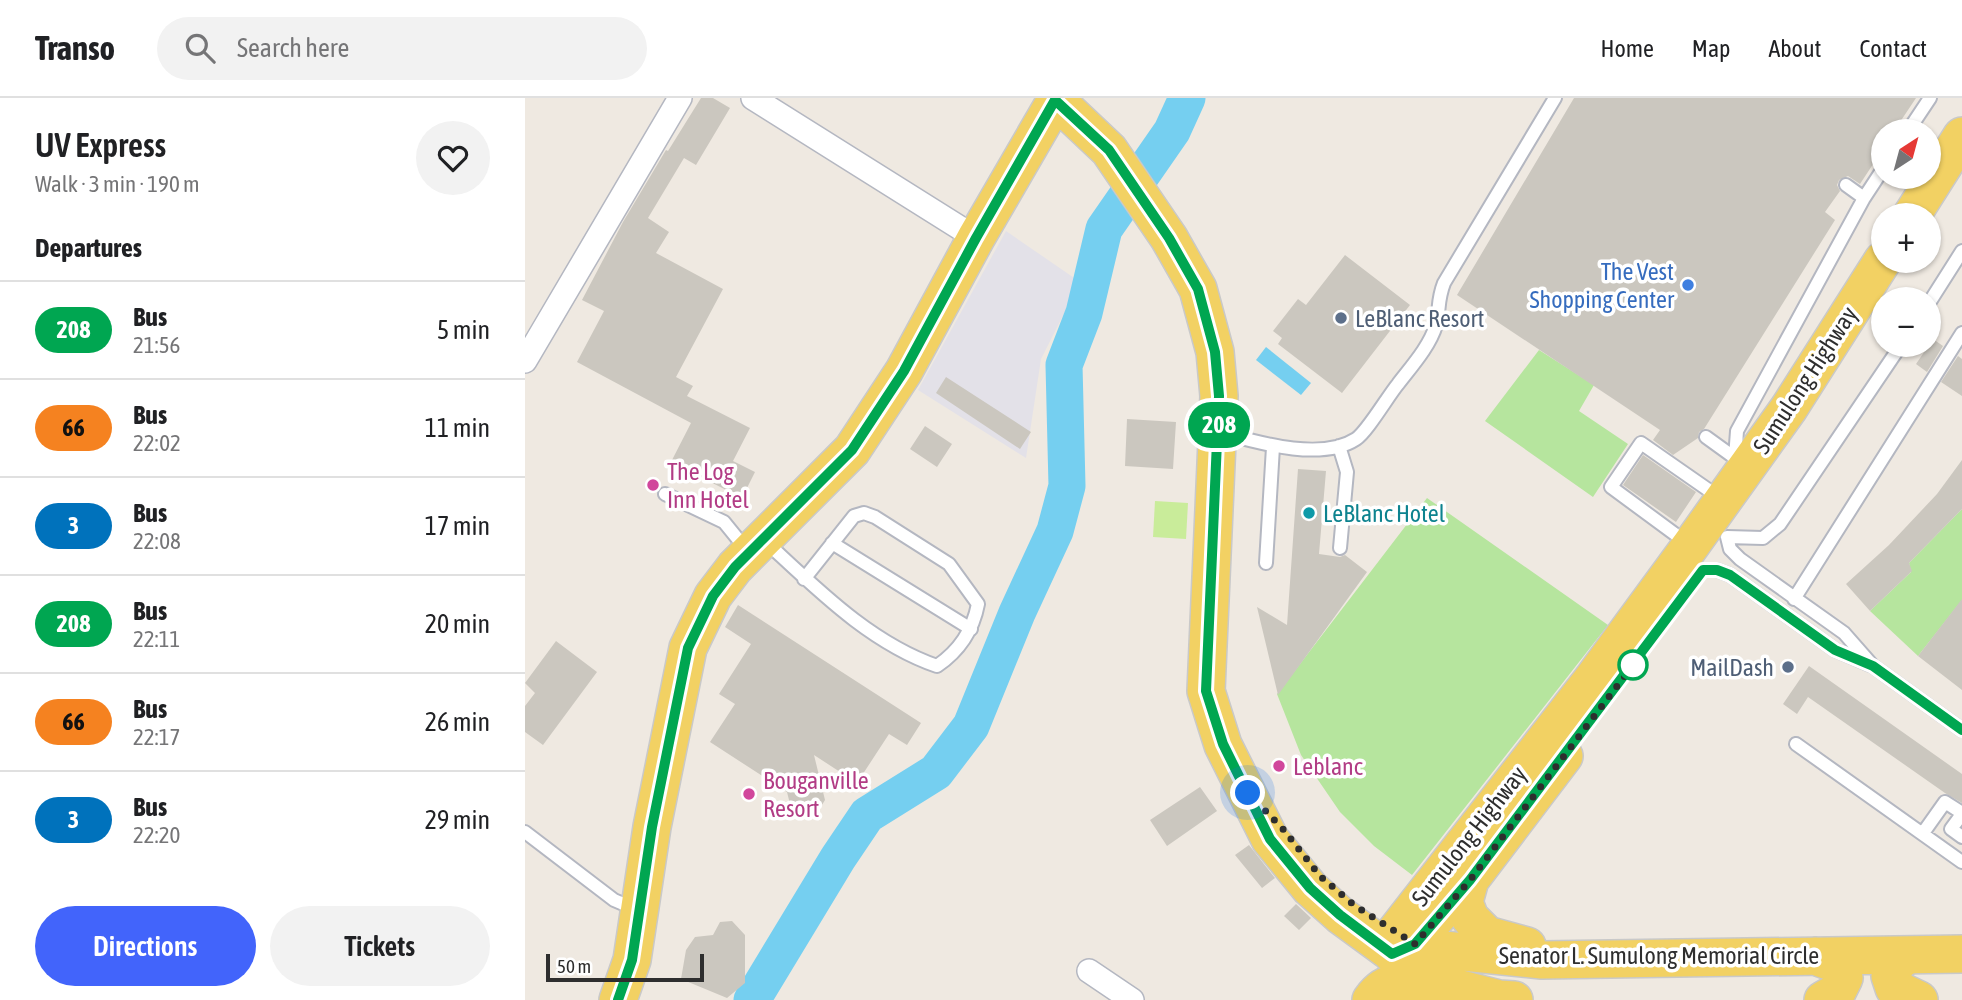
<!DOCTYPE html>
<meta charset="utf-8">
<style>
:root{--surface:#fff;--page:#f2f2f2;--text:#202124;--muted:#757577;--line:#e0e0e0;--accent:#4264fb}
body{margin:0;font-family:"Asap Condensed",sans-serif;background:var(--page);color:var(--text);height:100vh;display:flex;flex-direction:column;font-size:26px;white-space:nowrap}
*{box-sizing:border-box;margin:0}
p{font-size:23px;color:var(--muted)}
.icon{flex:none;width:38px;height:38px;fill:none;stroke:currentColor;stroke-width:2;stroke-linecap:round;stroke-linejoin:round}
.map{position:relative;flex:1;overflow:hidden}
.side{display:flex;flex-direction:column;background:var(--surface);width:525px}
.side>*{flex:none}
.badge{padding:0 14px;border-radius:23px;font-size:24px;line-height:46px}
.needle{width:46px;rotate:36deg}
.buttons{position:absolute;left:1346px;top:21px;display:grid;gap:14px}
.buttons a{display:grid;place-items:center;width:70px;height:70px;border-radius:50%;background:var(--surface);box-shadow:0 2px 5px #0004;font-size:35px}
.scale{position:absolute;left:21px;bottom:18px;width:158px;box-sizing:border-box;padding-left:7px;border:4px solid #2e2e2e;border-top:0;font-size:19px;line-height:24px;white-space:nowrap;color:#2e2e2e;-webkit-text-stroke:5px #fff;paint-order:stroke}
.you{position:absolute;width:35px;height:35px;margin:-18px;border:5px solid #fff;border-radius:50%;background:#1a73e8;box-shadow:0 0 0 10px #1a73e833}
.map>.badge{position:absolute;translate:-50% -50%;box-shadow:0 0 0 4px #fff}
h2{padding:0 35px;font-size:26px;line-height:63px}
.round{display:grid;place-items:center;flex:none;width:74px;height:74px;border-radius:37px;background:var(--page)}
.headline{display:flex;align-items:center;justify-content:space-between;height:119px;padding:0 35px}
h1{font-size:33px;font-weight:600;line-height:52px}
.button{display:flex;gap:14px;margin-top:auto;padding:14px 35px}
.button a{flex:1;height:80px;border-radius:42px;background:var(--accent);color:#fff;font-size:28px;font-weight:600;line-height:80px;text-align:center}
.button a+a{background:var(--page);color:var(--text)}
ul{padding:0;list-style:none}
li{display:flex;align-items:center;gap:21px;height:98px;padding:0 35px;border-top:2px solid var(--line)}
li div{flex:1}
li b{display:block;font-size:26px}
li em{font-style:normal}
li .badge{min-width:77px;font-weight:700;text-align:center}
header{display:flex;align-items:center;gap:42px;box-sizing:border-box;height:98px;padding:0 35px;background:var(--surface);border-bottom:2px solid var(--line)}
header strong{font-size:33px}
nav{display:flex;gap:38px;margin-inline-start:auto;font-size:24px}
.search{width:490px;height:63px;background:var(--page);display:flex;align-items:center;gap:18px;box-sizing:border-box;padding:0 24px;border-radius:38px;color:var(--muted);font-size:26px}
main{display:flex;flex:1;min-height:0}
.map>svg:first-child{display:block}
.industrial{fill:#e3e1e8}
.green{fill:#b6e59e}
.pitch{fill:#c9ec9a}
.water{fill:#75cff0}
.lines{fill:none;stroke-linecap:round;stroke-linejoin:round}
.river{stroke:#75cff0;stroke-width:37}
.building{fill:#cbc7bf}
.lane-casing{stroke:#b4b7c1;stroke-width:16}
.street-casing{stroke:#b4b7c1;stroke-width:26}
.primary-casing{stroke:#c9c9c9;stroke-width:40}
.lane{stroke:#fff;stroke-width:12}
.street{stroke:#fff;stroke-width:23}
.primary{stroke:#f2d163;stroke-width:37}
.line-casing{stroke:#fff;stroke-width:16}
.line{stroke:#00a651;stroke-width:10}
.walk{stroke:#2e2e2e;stroke-width:7;stroke-dasharray:0 12.6}
.shop-dot{fill:#3f7fe0;stroke:#fff;stroke-width:2.5}
.service-dot{fill:#5c6f8a;stroke:#fff;stroke-width:2.5}
.hotel-dot{fill:#d1479c;stroke:#fff;stroke-width:2.5}
.culture-dot{fill:#0f9aa8;stroke:#fff;stroke-width:2.5}
.stop-dot{fill:#fff;stroke:#00a651;stroke-width:3.5}
.labels{text-anchor:middle;dominant-baseline:central;stroke-width:7;stroke-linejoin:round;paint-order:stroke}
.shop-label{font-size:24px;fill:#366cbe;stroke:#fff;text-anchor:end}
.service-label{font-size:24px;fill:#4e5e75;stroke:#fff;text-anchor:start}
.street-label{font-size:24px;fill:#2e2e2e;stroke:#fff}
.hotel-label{font-size:24px;fill:#b23c85;stroke:#fff;text-anchor:start}
.culture-label{font-size:24px;fill:#0d838f;stroke:#fff;text-anchor:start}
</style>
<header>
<strong>Transo</strong>
<div class="search"><svg class="icon" aria-label="search" viewBox="0 0 24 24"><circle cx="10" cy="10" r="6"/><path d="M15 15l6 6"/></svg>Search here</div>
<nav><a>Home</a><a>Map</a><a>About</a><a>Contact</a></nav>
</header>
<main>
<section class="side">
<div class="headline"><div><h1>UV Express</h1><p>Walk · 3 min · 190 m</p></div><a class="round"><svg class="icon" aria-label="heart" viewBox="0 0 24 24"><path d="M12 20l-8-8c-3-5 5-10 8-4 3-6 11-1 8 4z"/></svg></a></div>
<h2>Departures</h2>
<ul>
<li><span class="badge" style="background:#00a651;color:#fff">208</span><div><b>Bus</b><p>21:56</p></div><em>5 min</em></li>
<li><span class="badge" style="background:#f58220;color:#111">66</span><div><b>Bus</b><p>22:02</p></div><em>11 min</em></li>
<li><span class="badge" style="background:#0072bc;color:#fff">3</span><div><b>Bus</b><p>22:08</p></div><em>17 min</em></li>
<li><span class="badge" style="background:#00a651;color:#fff">208</span><div><b>Bus</b><p>22:11</p></div><em>20 min</em></li>
<li><span class="badge" style="background:#f58220;color:#111">66</span><div><b>Bus</b><p>22:17</p></div><em>26 min</em></li>
<li><span class="badge" style="background:#0072bc;color:#fff">3</span><div><b>Bus</b><p>22:20</p></div><em>29 min</em></li>
</ul>
<div class="button"><a>Directions</a><a>Tickets</a></div>
</section>
<div class="map">
<svg width="1437" height="902" viewBox="0 0 1437 902">
<rect width="100%" height="100%" fill="#efe9e1"/>
<path class="industrial" d="M 481,133 L 555,184 L 516,261 L 501,360 L 393,292 Z"/>
<path class="green" d="M 1014,252 L 1069,287 L 1054,313 L 1103,346 L 1068,399 L 960,323 Z
M 902,400 L 1083,527 L 887,777 L 849,748 L 815,714 L 776,657 L 752,596 Z
M 1437,411 L 1437,502 L 1393,558 L 1345,513 L 1386,474 L 1384,465 Z"/>
<path class="pitch" d="M 630,403 L 663,405 L 661,441 L 628,439 Z"/>
<path class="water" d="M 741,249 L 786,285 L 776,297 L 731,262 Z"/>
<g class="lines">
<path class="river" d="M 227,902 L 313,760 L 342,717 L 411,674 L 446,628 L 492,515 L 530,433 L 542,388 L 539,267 L 559,215 L 579,131 L 647,33 L 662,0"/>
</g>
<path class="building" d="M 176,0 L 188,0 L 205,10 L 171,67 L 159,60 L 123,120 L 144,134 L 131,155 L 198,191 L 151,279 L 168,288 L 162,298 L 225,330 L 208,363 L 230,374 L 217,400 L 146,364 L 166,325 L 52,264 L 79,213 L 57,202 L 98,124 L 141,52 L 143,53 Z
M 1049,0 L 1391,0 L 1369,33 L 1358,33 L 1358,51 L 1335,86 L 1323,78 L 1314,82 L 1312,87 L 1315,93 L 1300,114 L 1310,122 L 1179,331 L 1174,334 L 1173,340 L 1148,357 L 1128,342 L 1135,332 L 932,197 Z
M 820,157 L 885,207 L 817,295 L 753,246 L 757,240 L 748,233 L 773,201 L 781,207 Z
M 1408,241 L 1418,248 L 1402,274 L 1391,266 Z
M 1433,258 L 1437,261 L 1437,298 L 1416,284 Z
M 421,279 L 506,334 L 495,351 L 411,295 Z
M 602,321 L 651,324 L 648,371 L 600,368 Z
M 400,328 L 427,346 L 412,369 L 385,351 Z
M 1118,357 L 1171,394 L 1151,424 L 1098,387 Z
M 1437,362 L 1437,411 L 1384,465 L 1387,473 L 1345,513 L 1321,486 L 1364,447 L 1412,396 Z
M 773,371 L 801,373 L 794,456 L 815,459 L 820,457 L 842,474 L 753,597 L 732,509 L 762,527 Z
M 1437,501 L 1437,592 L 1393,558 Z
M 213,507 L 396,625 L 382,647 L 364,636 L 332,685 L 289,657 L 300,702 L 292,715 L 278,718 L 266,710 L 262,694 L 185,644 L 210,606 L 194,596 L 226,546 L 200,529 Z
M 31,543 L 72,574 L 18,647 L 0,634 L 0,608 L 10,595 L 0,585 Z
M 1284,568 L 1437,676 L 1437,705 L 1420,695 L 1283,599 L 1272,616 L 1258,606 Z
M 675,689 L 692,713 L 642,748 L 625,722 Z
M 724,747 L 750,780 L 737,790 L 710,757 Z
M 771,806 L 786,820 L 774,832 L 759,818 Z
M 207,823 L 220,837 L 220,885 L 202,900 L 156,881 L 161,852 L 170,839 L 188,837 L 195,824 Z"/>
<g class="lines">
<g class="lane-casing">
<path id="lane" d="M 1383,33 L 1405,0
M 1321,87 L 1339,100
M 1404,205 L 1437,153
M 1376,247 L 1255,426 L 1238,440 L 1202,439 L 1205,451 L 1215,461 L 1319,535 L 1348,568 L 1437,632
M 694,334 C 731,344 796,364 831,341 C 842,334 863,298 873,286 C 886,269 905,248 911,227 C 915,211 912,203 919,185 L 1030,0
M 1181,339 L 1210,360
M 814,348 L 822,374 L 815,450
M 1216,367 L 1210,360 L 1212,333 L 1339,100 L 1358,71
M 140,396 L 199,424 L 212,440 L 224,449
M 241,444 C 292,491 345,545 412,568 C 434,553 448,532 453,506 L 424,466 L 350,419 L 339,415 L 329,418 L 279,481
M 307,445 L 446,531
M 1162,445 L 1086,389 L 1116,345 L 1195,400
M 741,465 L 748,349
M 1178,472 L 1192,472 L 1205,477 L 1310,552 L 1345,567
M 1269,501 L 1437,235
M 1271,646 L 1437,764
M 1437,716 L 1426,731 L 1437,739
M 0,734 L 89,802 L 110,811
M 1398,735 L 1420,704 L 1437,715"/>
</g>
<g class="street-casing">
<path id="street" d="M 228,0 L 451,140
M 0,263 L 155,0
M 564,873 L 607,902"/>
</g>
<g class="primary-casing">
<path id="primary" d="M 1387,117 L 1437,38
M 945,782 L 939,804 L 945,820 L 962,837 L 1002,848
M 872,834 L 890,846 L 919,852 L 1017,862 L 1437,856
M 887,847 L 945,782 L 1039,658
M 867,856 L 871,833 L 1067,582 L 1166,447 L 1264,310 L 1358,162
M 1385,857 L 1374,862 L 1365,878 L 1369,890 L 1394,902
M 1290,858 L 1312,866 L 1319,880 L 1312,894 L 1298,902
M 93,902 L 107,862 L 127,729 L 163,550 L 188,498 L 210,469 L 327,352 L 379,273 L 451,140 L 531,2 L 584,52 L 644,140 L 673,191 L 690,254 L 694,298 L 681,593 L 698,647 L 745,741 L 785,790 L 815,817 L 897,877 L 924,888 L 974,901 L 989,902
M 846,902 C 866,873 886,889 914,896"/>
</g>
<use href="#lane" class="lane"/>
<use href="#street" class="street"/>
<use href="#primary" class="primary"/>
</g>
<g class="lines">
<g class="line-casing">
<path id="line" d="M 93,902 L 107,862 L 127,729 L 163,550 L 188,498 L 210,469 L 327,352 L 379,273 L 451,140 L 530,2 L 584,52 L 644,140 L 673,191 L 690,254 L 694,298 L 681,593 L 698,646 L 745,741 L 785,790 L 815,817 L 867,856 L 890,846 L 945,782 L 1178,472 L 1192,472 L 1205,477 L 1310,552 L 1348,568 L 1437,632"/>
</g>
<use href="#line" class="line"/>
<path class="walk" d="M 723,695 L 758,731 L 795,778 L 829,807 L 890,846 L 945,782 L 1108,567"/>
</g>
<circle class="shop-dot" cx="1163" cy="187" r="7"/>
<g class="service-dot">
<circle cx="816" cy="220" r="7"/>
<circle cx="1263" cy="569" r="7"/>
</g>
<g class="hotel-dot">
<circle cx="128" cy="387" r="7"/>
<circle cx="754" cy="668" r="7"/>
<circle cx="224" cy="696" r="7"/>
</g>
<circle class="culture-dot" cx="784" cy="415" r="7"/>
<circle class="stop-dot" cx="1108" cy="567" r="14"/>
<g class="labels">
<g class="shop-label">
<text x="1149" y="173">The Vest<tspan x="1149" dy="28">Shopping Center</tspan></text>
</g>
<g class="service-label">
<text x="830" y="220">LeBlanc Resort</text>
<text x="1249" y="569" text-anchor="end">MailDash</text>
</g>
<g class="street-label">
<text transform="translate(1280 282) rotate(-57)">Sumulong Highway</text>
<text transform="translate(944 738) rotate(-52)">Sumulong Highway</text>
<text x="1134" y="857">Senator L. Sumulong Memorial Circle</text>
</g>
<g class="hotel-label">
<text x="142" y="373">The Log<tspan x="142" dy="28">Inn Hotel</tspan></text>
<text x="768" y="668">Leblanc</text>
<text x="238" y="682">Bouganville<tspan x="238" dy="28">Resort</tspan></text>
</g>
<g class="culture-label">
<text x="798" y="415">LeBlanc Hotel</text>
</g>
</g>
</svg>
<div class="buttons">
<a><svg class="needle" viewBox="-14 -14 28 28"><path d="M0-13l5 13h-10z" fill="#e53935"/><path d="M0 13l5-13h-10z" fill="#757577"/></svg></a>
<a>+</a>
<a>−</a>
</div>
<div class="scale">50 m</div>
<div class="you" style="left:723px;top:695px"></div>
<b class="badge" style="left:694px;top:327px;background:#00a651;color:#fff">208</b>
</div>
</main>
